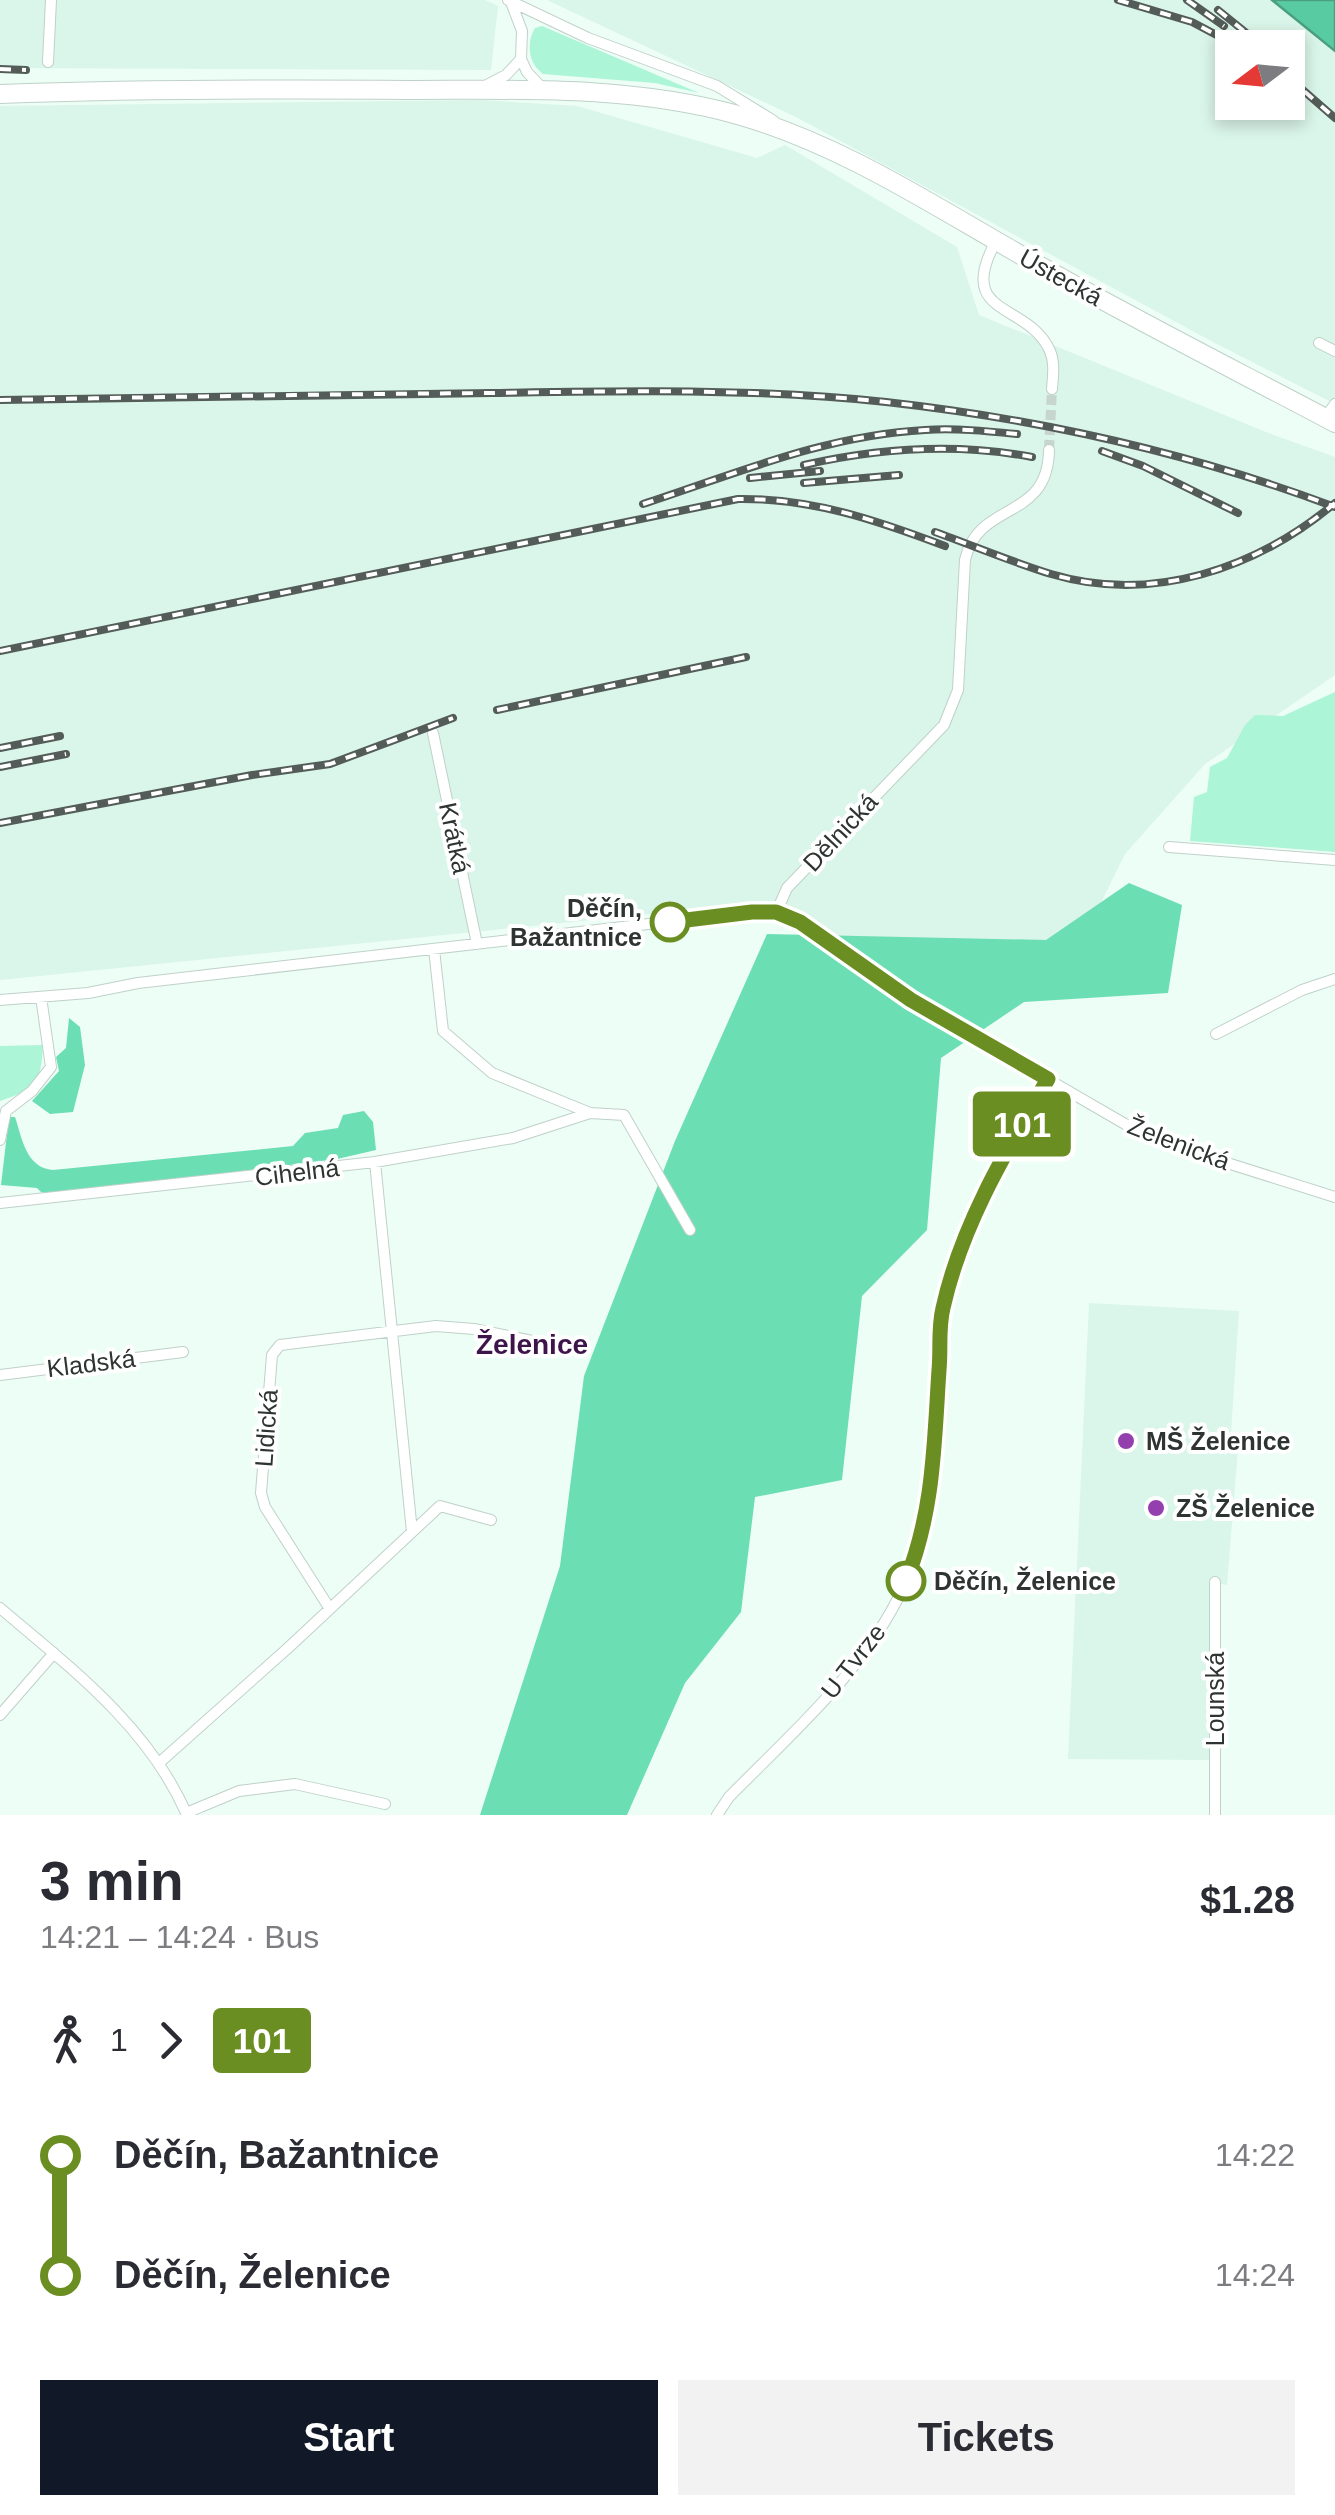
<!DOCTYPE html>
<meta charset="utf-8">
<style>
:root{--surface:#fff;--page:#f2f2f3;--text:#2b2b33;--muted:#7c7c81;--accent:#111827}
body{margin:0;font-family:Helvetica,sans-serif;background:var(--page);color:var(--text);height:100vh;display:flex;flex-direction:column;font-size:38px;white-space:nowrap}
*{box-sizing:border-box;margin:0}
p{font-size:32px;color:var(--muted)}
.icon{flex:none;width:55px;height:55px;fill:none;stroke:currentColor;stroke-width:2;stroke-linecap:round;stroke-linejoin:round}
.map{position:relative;height:1815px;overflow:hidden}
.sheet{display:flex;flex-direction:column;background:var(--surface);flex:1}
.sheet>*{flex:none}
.badge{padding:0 20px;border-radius:8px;font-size:35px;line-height:65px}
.needle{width:65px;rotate:254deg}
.tools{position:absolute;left:1215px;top:30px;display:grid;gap:20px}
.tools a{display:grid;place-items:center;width:90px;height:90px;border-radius:0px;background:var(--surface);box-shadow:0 5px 15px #0003;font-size:50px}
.map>.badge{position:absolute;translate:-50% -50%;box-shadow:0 0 0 5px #fff}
.legs{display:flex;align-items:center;gap:15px;height:110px;padding:0 40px;font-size:32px}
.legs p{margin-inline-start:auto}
.headline{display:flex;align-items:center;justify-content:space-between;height:170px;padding:0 40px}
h1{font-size:55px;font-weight:800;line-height:75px}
.button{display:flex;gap:20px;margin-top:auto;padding:20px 40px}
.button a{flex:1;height:115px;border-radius:0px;background:var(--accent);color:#fff;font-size:40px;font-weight:800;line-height:115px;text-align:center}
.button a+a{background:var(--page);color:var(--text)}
ul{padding:0 40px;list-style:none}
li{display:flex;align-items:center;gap:35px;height:120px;font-size:38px}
li i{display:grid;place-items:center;width:15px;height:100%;margin:0 12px;background:currentColor}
li i::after{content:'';width:25px;height:25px;margin:-12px;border:8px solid;border-radius:50%;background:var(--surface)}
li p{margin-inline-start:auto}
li:first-child i{background:linear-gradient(#0000 50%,currentColor 0)}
li:last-child i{background:linear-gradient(currentColor 50%,#0000 0)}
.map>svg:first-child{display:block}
.built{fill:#daf5e9;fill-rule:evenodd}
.green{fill:#adf5d7}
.forest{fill:#6cdeb4}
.water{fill:#58cba2;stroke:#4b9e80;stroke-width:2.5}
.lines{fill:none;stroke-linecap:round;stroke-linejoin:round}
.minor-tunnel{stroke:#c6d6cf;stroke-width:10;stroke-dasharray:10 5;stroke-linecap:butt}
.minor-casing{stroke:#bfd1c9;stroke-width:12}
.primary-casing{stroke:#bfd1c9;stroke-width:20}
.minor{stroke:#fff;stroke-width:10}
.primary{stroke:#fff;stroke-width:18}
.rail-casing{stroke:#535c58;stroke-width:8}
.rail{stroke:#fff;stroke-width:4;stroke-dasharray:11;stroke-linecap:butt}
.line-1-casing{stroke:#fff;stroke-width:22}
.line-1{stroke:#6b8e23;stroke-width:15}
.stop-1-dot{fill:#fff;stroke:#6b8e23;stroke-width:5}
.poi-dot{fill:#9340ae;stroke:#fff;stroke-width:4}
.labels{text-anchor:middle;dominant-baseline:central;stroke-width:8;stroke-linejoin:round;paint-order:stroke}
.street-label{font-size:25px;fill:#2d3431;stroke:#fff}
.stop-label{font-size:25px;font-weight:bold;fill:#2d3431;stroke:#fff;text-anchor:end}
.poi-label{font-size:25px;font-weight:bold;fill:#2d3431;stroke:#fff;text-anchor:start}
.neighbourhood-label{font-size:28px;font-weight:bold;fill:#3e154a;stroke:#fff}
</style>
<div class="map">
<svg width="1335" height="1815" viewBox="0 0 1335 1815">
<rect width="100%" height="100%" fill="#ecfef6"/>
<path class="built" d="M 0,0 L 485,0 L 498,6 L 491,70 L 0,68 Z
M 547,0 L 1272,0 L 1335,51 L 1335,404 L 1213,342 L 796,117 ZM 1232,48 L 1288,48 L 1288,102 L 1232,102 Z
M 482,100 L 577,106 L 757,158 L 785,145 L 957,247 L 979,315 L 1271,434 L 1335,457 L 1335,675 L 1205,764 L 1125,854 L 1077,951 L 836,936 L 739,905 L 0,980 L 0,106 Z
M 1089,1303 L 1239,1311 L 1231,1432 L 1239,1435 L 1227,1585 L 1209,1582 L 1210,1760 L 1068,1759 Z"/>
<path class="green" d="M 542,26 L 699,93 L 655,83 L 543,74 C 528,63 526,43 535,28 Z
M 1335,692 L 1335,852 L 1190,841 L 1194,797 L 1207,792 L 1210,767 L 1227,758 L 1245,725 L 1255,715 L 1283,716 Z
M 43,1045 C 41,1083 36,1089 0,1101 L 0,1046 Z"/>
<path class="forest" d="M 1129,883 L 1182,905 L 1168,993 L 1024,1002 L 941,1058 L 927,1230 L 862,1296 L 842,1480 L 755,1497 L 741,1612 L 685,1683 L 627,1815 L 480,1815 L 560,1566 L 584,1376 L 675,1141 L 767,934 L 1046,940 Z
M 69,1018 L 80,1027 L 85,1065 L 73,1112 L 50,1114 L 32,1101 L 59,1071 L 56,1057 L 66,1048 Z
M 364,1111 L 373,1122 L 376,1150 L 337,1159 L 53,1195 L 41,1192 L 37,1188 L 1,1185 L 9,1117 L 15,1117 C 22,1138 26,1168 53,1170 L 293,1146 L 305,1133 L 338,1128 L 343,1115 Z"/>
<path class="water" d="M 1272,0 L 1335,0 L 1335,51 Z"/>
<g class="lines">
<path class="minor-tunnel" d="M 1049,450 L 1052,389"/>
<g class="minor-casing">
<path id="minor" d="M 508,0 L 588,38 L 717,86 L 774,121
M 521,59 L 527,72 L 544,90
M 48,62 L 51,0
M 487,85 L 506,75 L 521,59 L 522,31 L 511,2
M 996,241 C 954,318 1028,301 1050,351 C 1055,363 1053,376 1052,389
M 1319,343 L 1335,351
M 1325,418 L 1335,404
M 433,733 L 477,944
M 1169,847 L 1335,860
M 776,913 L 800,922 L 911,1000 L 1125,1124 L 1205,1156 L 1335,1197
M 434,949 L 443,1031 L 492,1073 L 590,1113 L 624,1115 L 690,1230
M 0,1000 L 88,993 L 138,983 L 752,912 L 776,913 L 787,888 L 944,725 L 958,690 L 965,560 C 978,500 1048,522 1049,450
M 1216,1034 L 1302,990 L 1335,979
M 0,1140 L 6,1111 L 32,1091 L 51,1067 L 41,997
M 375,1162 L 412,1532
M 0,1203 L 375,1162 L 513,1138 L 590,1113
M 0,1375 L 183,1352
M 1215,1582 L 1215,1815
M 0,1608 C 71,1668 149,1727 187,1815
M 330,1609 L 265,1507 L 261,1493 L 272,1355 L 280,1345 L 436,1326 L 474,1329 L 542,1343
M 0,1715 L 54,1653
M 159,1763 L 288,1648 L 440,1506 L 491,1520
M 186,1813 L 239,1791 L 295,1784 L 385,1804
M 717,1815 L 729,1797 C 792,1733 865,1670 903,1588 C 936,1516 936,1436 940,1358 C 941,1343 939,1327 941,1312 C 954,1232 1008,1148 1047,1079"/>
</g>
<g class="primary-casing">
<path id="primary" d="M 0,94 C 136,89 272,89 408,90 C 519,90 630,85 738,115 C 846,146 938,209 1035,263 C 1134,319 1235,370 1335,423"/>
</g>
<use href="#minor" class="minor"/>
<use href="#primary" class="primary"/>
<g class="rail-casing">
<path id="rail" d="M 1118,0 L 1192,22 L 1241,48
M 1187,0 L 1224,26
M 1218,10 L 1265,48
M 0,69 L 26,70
M 1288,77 L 1335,118
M 0,400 C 164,397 328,394 492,393 C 623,391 756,388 886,402 C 1039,419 1191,453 1335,507
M 1102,451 L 1143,466 L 1238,513
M 804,465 C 879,448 957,443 1032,457
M 750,478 L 820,471
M 804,483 L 899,475
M 643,504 C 735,474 826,435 925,430 C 955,428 986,431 1017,434
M 935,532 C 974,546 1012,562 1051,574 C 1152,604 1256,569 1335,503
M 0,651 L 738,499 C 812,498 876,520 945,546
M 497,710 L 746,657
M 0,748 L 60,736
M 0,767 L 66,754
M 0,823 L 252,775 L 330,764 L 453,718"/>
</g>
<use href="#rail" class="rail"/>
</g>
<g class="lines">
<g class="line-1-casing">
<path id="line-1" d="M 670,922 L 752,912 L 776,912 L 800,922 L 911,1000 L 1048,1079 C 1006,1151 961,1226 943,1308 C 938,1328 941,1350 939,1370 C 934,1445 934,1510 906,1581"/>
</g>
<use href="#line-1" class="line-1"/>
</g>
<g class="stop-1-dot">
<circle cx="670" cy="922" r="18"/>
<circle cx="906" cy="1581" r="18"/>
</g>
<g class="poi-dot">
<circle cx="1126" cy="1441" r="10"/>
<circle cx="1156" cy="1508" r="10"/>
</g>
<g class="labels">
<g class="street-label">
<text transform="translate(1061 277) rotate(29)">Ústecká</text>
<text transform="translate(840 832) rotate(-47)">Dělnická</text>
<text transform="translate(455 838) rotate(78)">Krátká</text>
<text transform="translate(1179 1143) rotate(21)">Želenická</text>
<text transform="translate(297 1172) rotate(-7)">Cihelná</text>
<text transform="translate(91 1363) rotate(-7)">Kladská</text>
<text transform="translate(266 1428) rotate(-86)">Lidická</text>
<text transform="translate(853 1661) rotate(-52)">U Tvrze</text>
<text transform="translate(1215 1699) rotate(-90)">Lounská</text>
</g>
<g class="stop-label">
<text x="642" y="908">Děčín,<tspan x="642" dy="29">Bažantnice</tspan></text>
<text x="934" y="1581" text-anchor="start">Děčín, Želenice</text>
</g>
<g class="poi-label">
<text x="1146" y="1441">MŠ Želenice</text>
<text x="1176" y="1508">ZŠ Želenice</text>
</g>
<g class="neighbourhood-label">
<text x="532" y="1344">Želenice</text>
</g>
</g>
</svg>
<div class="tools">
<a><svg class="needle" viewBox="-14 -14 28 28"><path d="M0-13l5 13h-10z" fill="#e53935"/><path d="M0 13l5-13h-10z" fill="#7c7c81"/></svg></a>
</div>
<b class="badge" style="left:1022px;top:1124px;background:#6b8e23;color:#fff">101</b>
</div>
<section class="sheet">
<div class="headline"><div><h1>3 min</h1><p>14:21 – 14:24 · Bus</p></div><b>$1.28</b></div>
<div class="legs"><svg class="icon" aria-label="walk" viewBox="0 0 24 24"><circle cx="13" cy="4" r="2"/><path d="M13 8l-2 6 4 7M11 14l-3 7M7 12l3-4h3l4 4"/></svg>1<svg class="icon" aria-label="forward" viewBox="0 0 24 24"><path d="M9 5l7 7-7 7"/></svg><b class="badge" style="background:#6b8e23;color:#fff">101</b></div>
<ul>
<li><i style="color:#6b8e23"></i><b>Děčín, Bažantnice</b><p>14:22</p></li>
<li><i style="color:#6b8e23"></i><b>Děčín, Želenice</b><p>14:24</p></li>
</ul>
<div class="button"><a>Start</a><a>Tickets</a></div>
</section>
